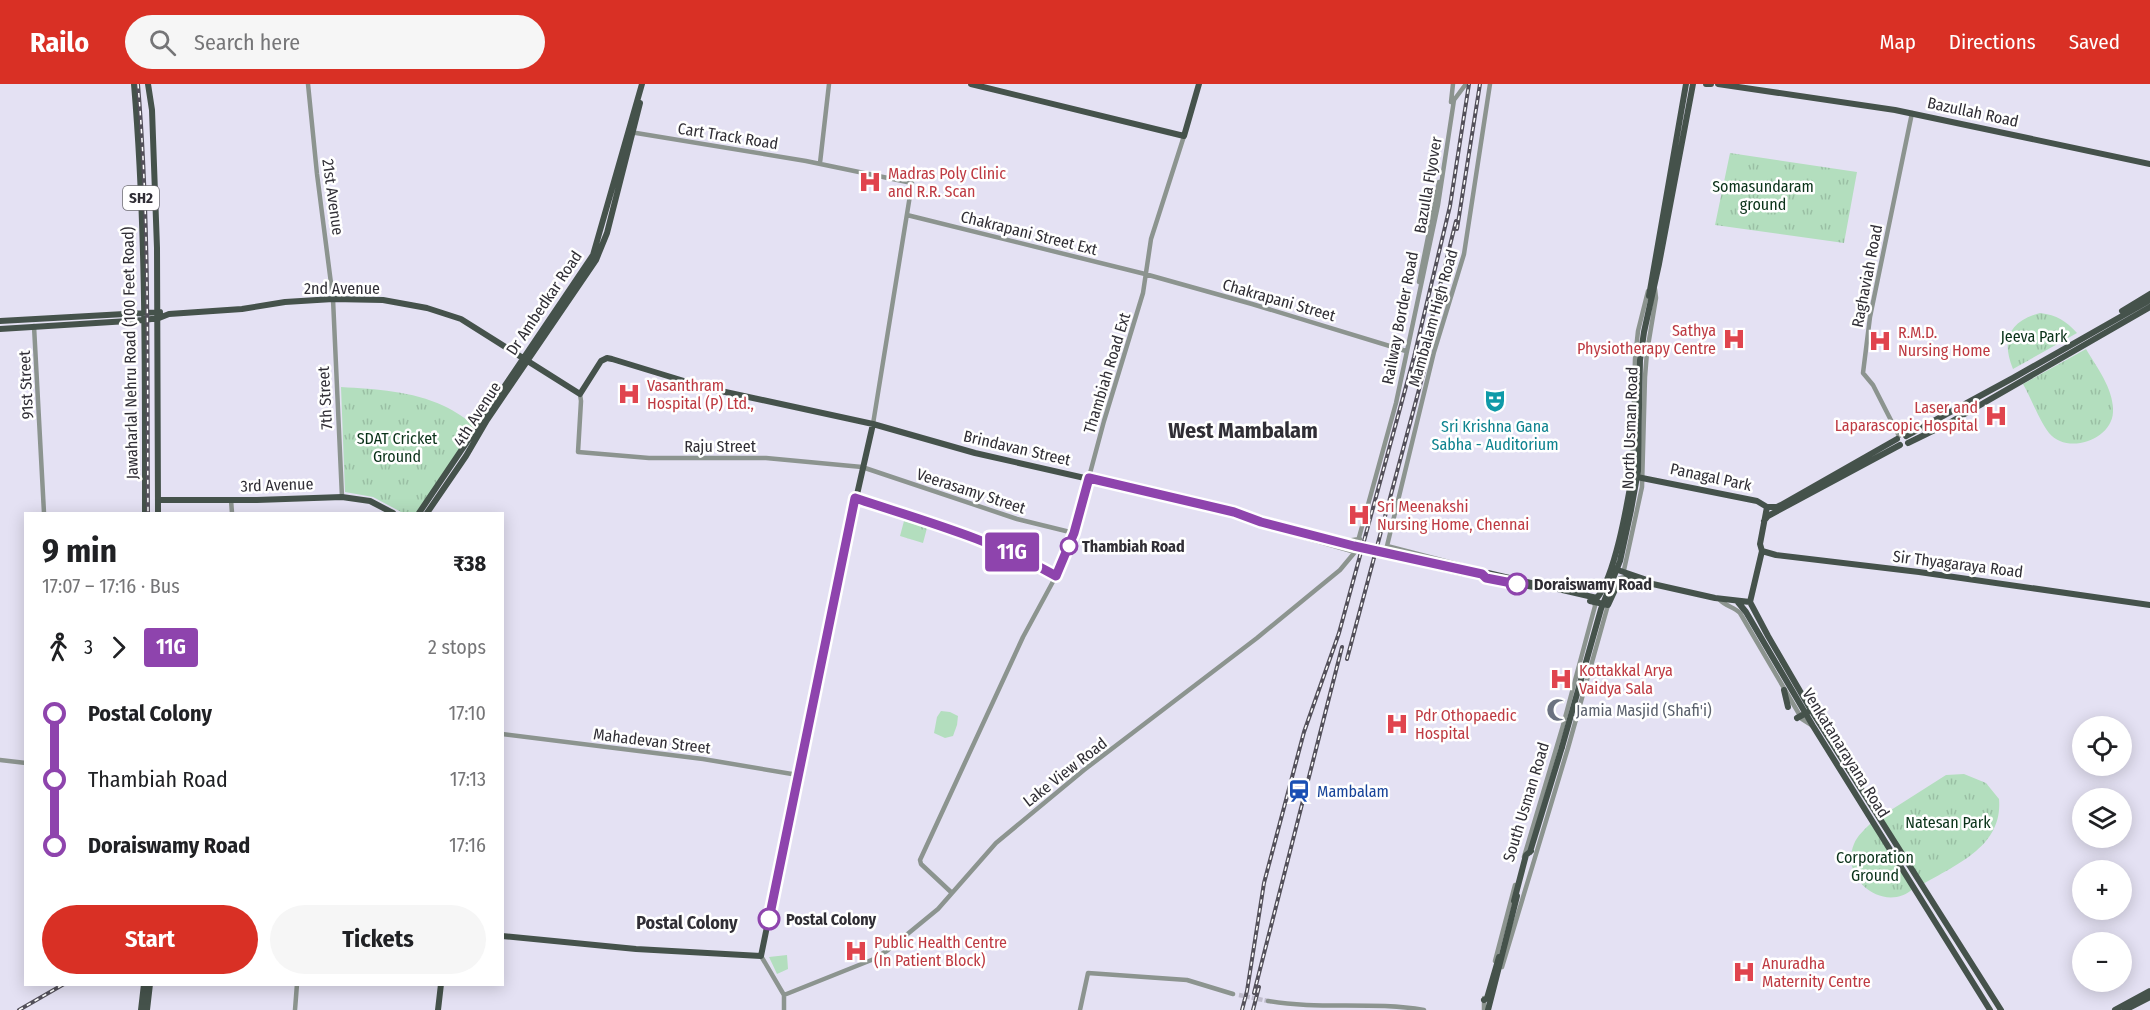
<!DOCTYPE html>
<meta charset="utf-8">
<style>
:root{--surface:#fff;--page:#f6f6f6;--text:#202124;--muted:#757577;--accent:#d93025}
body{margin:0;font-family:"Fira Sans Condensed",sans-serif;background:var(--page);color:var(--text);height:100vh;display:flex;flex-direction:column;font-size:22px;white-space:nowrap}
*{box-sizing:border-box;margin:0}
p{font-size:20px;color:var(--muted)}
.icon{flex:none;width:33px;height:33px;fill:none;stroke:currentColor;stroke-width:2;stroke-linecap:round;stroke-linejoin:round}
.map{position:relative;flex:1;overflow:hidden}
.drawer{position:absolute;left:24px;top:428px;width:480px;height:474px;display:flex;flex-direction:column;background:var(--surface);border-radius:0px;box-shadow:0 3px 15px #0003}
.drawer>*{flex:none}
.badge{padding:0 12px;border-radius:4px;font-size:21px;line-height:39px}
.tools{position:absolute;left:2072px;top:632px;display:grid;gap:12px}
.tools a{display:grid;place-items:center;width:60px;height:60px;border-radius:50%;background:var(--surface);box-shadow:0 3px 15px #0003;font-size:30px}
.map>.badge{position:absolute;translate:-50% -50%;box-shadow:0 0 0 3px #fff}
.legs{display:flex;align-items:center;gap:9px;height:66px;padding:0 18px;font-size:20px}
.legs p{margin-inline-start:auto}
.overview{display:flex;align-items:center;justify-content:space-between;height:102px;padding:0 18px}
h1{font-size:33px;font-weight:700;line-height:45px}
.button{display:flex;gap:12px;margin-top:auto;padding:12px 18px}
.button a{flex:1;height:69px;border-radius:36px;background:var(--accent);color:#fff;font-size:24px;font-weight:700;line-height:69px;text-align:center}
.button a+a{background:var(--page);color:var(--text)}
ul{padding:0 18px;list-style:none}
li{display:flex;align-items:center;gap:21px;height:66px;font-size:22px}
li i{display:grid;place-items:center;width:9px;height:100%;margin:0 8px;background:currentColor}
li i::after{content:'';width:15px;height:15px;margin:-8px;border:4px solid;border-radius:50%;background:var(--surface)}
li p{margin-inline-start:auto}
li:first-child i{background:linear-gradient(#0000 50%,currentColor 0)}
li:last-child i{background:linear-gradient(currentColor 50%,#0000 0)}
header{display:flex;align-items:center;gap:36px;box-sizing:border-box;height:84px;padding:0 30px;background:var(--accent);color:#fff}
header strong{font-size:28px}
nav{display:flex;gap:33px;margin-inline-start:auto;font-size:21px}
.search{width:420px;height:54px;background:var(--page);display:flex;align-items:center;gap:15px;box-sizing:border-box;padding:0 21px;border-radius:33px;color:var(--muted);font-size:22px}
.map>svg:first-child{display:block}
.grass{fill:#b3debe}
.park{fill:url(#park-tufts)}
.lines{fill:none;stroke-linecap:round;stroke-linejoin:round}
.minor-tunnel{stroke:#c0bdcd;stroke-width:4.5;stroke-dasharray:4.5 2;stroke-linecap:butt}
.major-tunnel{stroke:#c0bdcd;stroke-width:6;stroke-dasharray:6 3;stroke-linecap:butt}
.minor{stroke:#8c948f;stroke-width:4.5}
.major{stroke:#45524b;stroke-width:6}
.rail-casing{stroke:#53505a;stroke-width:4}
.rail{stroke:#fff;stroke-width:1.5;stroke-dasharray:4.5;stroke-linecap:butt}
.major-bridge{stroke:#45524b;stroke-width:6}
.line-1-casing{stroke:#fff;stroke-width:14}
.line-1{stroke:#8e44ad;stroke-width:9}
.stop-1-dot{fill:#fff;stroke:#8e44ad;stroke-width:3}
.labels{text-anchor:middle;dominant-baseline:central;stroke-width:5;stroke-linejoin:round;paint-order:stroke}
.shield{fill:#fff;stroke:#6e6d72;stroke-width:1.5}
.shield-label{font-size:15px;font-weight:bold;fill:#302e35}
.street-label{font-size:16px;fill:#302e35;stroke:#fff}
.health-label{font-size:16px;fill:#be3a42;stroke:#fff;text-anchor:start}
.park-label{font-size:16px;fill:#0a3219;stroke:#fff}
.culture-label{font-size:16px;fill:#0d838f;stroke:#fff}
.stop-label{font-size:16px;font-weight:bold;fill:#302e35;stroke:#fff;text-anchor:start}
.worship-label{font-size:16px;fill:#5b616d;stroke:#fff;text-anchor:start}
.transit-label{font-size:16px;fill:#164399;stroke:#fff;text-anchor:start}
.neighbourhood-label{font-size:18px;font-weight:bold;fill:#302e35;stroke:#fff}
.district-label{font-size:22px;font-weight:bold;fill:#302e35;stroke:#fff}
</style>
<header>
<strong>Railo</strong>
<div class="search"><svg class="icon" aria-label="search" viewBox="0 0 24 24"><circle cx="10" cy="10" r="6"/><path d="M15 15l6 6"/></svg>Search here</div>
<nav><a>Map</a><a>Directions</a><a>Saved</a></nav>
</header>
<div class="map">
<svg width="2150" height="926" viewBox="0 0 2150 926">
<defs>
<pattern id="park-tufts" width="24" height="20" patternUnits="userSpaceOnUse" patternTransform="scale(1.5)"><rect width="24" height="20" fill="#b3debe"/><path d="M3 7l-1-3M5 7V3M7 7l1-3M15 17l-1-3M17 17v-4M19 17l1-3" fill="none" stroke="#9abfa4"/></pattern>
</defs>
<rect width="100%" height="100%" fill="#e4e1f3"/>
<path class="grass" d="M 941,627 L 950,628 L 958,632 L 957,641 L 953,652 L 945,654 L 934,649 L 937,633 Z"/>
<path class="park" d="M 1730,69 L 1857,88 L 1844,159 L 1715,141 Z
M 2040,229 C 2057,231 2066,237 2077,249 L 2013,285 C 2001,256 2009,237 2040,229 Z
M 2086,265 C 2097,284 2114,305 2113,328 C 2112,356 2067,371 2049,349 C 2039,336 2031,314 2023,300 Z
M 341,303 C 376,305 412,307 444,322 C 455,327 466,335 476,342 L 420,429 L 403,429 L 373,413 L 345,408 Z
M 904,437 L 927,444 L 923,459 L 900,452 Z
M 1964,690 L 1986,699 L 1999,715 C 2003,762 1957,780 1923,800 L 1880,733 L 1946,691 Z
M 1872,738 L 1914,804 C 1885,831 1839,795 1854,760 C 1857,752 1865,745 1872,738 Z
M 787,871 L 788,885 L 777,890 L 769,873 Z"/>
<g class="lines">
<path class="minor-tunnel" d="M 1239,911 L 1268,917"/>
<path class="major-tunnel" d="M 1269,440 L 1354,462 L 1459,486"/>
<path class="minor" d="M 308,0 L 317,90 L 333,215 L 342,413
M 1451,18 L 1453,0
M 630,48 L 806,77 L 912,99 L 873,340
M 820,79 L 829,0
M 907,131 L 1145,190 L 1252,220 L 1406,267
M 1419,198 L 1439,98
M 34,242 L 44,429
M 580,310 L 581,317 L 578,368 L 649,374 L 766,374 L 862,383 L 1017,435 L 1074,449
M 1899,352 L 1873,301 L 1863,289 L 1870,233 L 1912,29
M 1632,392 L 1635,275 L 1638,247 L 1648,207
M 231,416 L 232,429
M 1263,437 L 1270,436 L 1346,457 L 1360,455
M 1263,439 L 1268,443 L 1355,468
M 1387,462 L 1464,482 L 1466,487 L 1462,490 L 1384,472 L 1387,462 L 1434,268 L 1464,170 L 1490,0
M 1624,486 L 1642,403 L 1645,293 L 1647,268 L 1656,214 L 1655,205
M 1719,515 C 1725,522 1734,523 1740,529 L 1802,635 L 1813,642
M 502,650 L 703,675 L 798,691
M 0,676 L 26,679
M 1524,773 L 1562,645 L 1595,522 L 1594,518
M 952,809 L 921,780 L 920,776 L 1023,553 L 1056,492 L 1074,449 L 1104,337 L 1143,209 L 1151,155 L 1184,52
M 761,872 L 784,911 L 784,926
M 1495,877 L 1515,801
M 1502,883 L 1568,664 L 1608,521
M 784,911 L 874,875 L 888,866 L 938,825 L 996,759 L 1084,686 L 1257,554 L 1340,486 L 1355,468 L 1396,319 L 1438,121 L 1454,16 L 1466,0
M 1268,917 C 1319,926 1372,917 1424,926
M 295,926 L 297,900
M 1080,926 L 1088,889 L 1187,896 L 1233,910
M 1484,926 L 1484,914"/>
<path class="major" d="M 134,0 C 146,142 145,286 145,429
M 148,0 L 152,26 L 157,164 L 158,429
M 971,0 L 1184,52 L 1199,0
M 1706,0 L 1711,0
M 1718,0 L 1895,26 L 2150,80
M 1649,212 L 1686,0
M 2122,227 L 2150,210
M 0,237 L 160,228
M 0,245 L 144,236 L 159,234 L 169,230 L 242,225 L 285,218 L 333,215 L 383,216 L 427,224 L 461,235 L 580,310 L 601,277 L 607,274 L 612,275 L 707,304 L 873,340 L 975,369 L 1234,428 L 1269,440
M 1639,323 L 1640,276 L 1644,248 L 1659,180 L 1693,0
M 1906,352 L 2013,294 L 2150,216
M 1908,359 L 1949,339 L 2150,223
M 158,416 L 257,416 L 342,413 L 370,417 L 393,429
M 1767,423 L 1777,423 L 1781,421 L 1897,355
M 419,429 L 593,171 L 642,0
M 427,429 L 466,372 L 487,336 L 596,176 L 607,149 L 640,19
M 1764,437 L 1768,432 L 1900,361
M 1762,467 L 1776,471 L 1919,488 L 2150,521
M 1612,484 L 1650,497
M 1459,486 L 1482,490 L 1488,489 L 1597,514 C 1615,492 1627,421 1632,392 L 1757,417 L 1767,423
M 1482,490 L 1486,494 L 1539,504
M 1590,517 L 1608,521 L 1620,495 L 1626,494 L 1715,514 L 1750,518
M 1737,517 L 1746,528 L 1813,642 L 1990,926
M 1750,518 L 1768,552 L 1811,626 L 2001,926
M 1750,518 L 1762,467 L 1760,460 L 1767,423
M 1784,606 L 1788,623
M 1797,634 L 1808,628
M 1530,768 L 1562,663
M 1514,817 L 1526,771 L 1531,767
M 502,852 L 636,865 L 761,872 L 841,481 L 873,340
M 1484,916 L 1487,914 L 1499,873
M 141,926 L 144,900
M 147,926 L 150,900
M 438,926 L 441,900
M 2115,926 L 2150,907
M 2125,926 L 2150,913"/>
<g class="rail-casing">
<path id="rail" d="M 138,0 C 150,142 147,286 148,429
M 1457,145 L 1480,0
M 1418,291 L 1456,137
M 1347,575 L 1425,283
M 1254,909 L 1342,563
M 19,926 L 64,900
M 1242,926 L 1247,907 L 1264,799 L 1304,648 L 1339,549 L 1414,273 L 1450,122 L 1469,0
M 1253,926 L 1259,903"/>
</g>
<use href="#rail" class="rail"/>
<path class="major-bridge" d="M 1562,663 L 1601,525 L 1620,477 L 1631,426 L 1638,387 L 1639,323
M 1488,926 L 1517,812"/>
</g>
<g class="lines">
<g class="line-1-casing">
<path id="line-1" d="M 769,835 L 855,414 C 924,437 994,456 1056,492 L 1074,449 L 1089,394 L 1234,428 L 1261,438 L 1354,462 L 1482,490 L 1486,494 L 1517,500"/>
</g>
<use href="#line-1" class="line-1"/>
</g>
<defs>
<g id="hospital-bare" transform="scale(1.8)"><path d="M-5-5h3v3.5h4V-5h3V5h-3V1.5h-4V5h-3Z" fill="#e0444e" stroke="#fff" stroke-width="2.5" paint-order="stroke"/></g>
<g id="theatre-bare" transform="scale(1.8)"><path d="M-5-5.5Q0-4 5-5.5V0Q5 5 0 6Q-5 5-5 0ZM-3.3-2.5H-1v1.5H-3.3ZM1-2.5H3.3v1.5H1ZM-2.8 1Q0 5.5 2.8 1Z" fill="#0f9aa8" stroke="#fff" stroke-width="2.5" paint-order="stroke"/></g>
<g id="mosque-bare" transform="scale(1.8)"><path d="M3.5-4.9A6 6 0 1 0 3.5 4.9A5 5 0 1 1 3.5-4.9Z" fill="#6b7280" stroke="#fff" stroke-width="2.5" paint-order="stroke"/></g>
<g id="station-bare" transform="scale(1.8)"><path d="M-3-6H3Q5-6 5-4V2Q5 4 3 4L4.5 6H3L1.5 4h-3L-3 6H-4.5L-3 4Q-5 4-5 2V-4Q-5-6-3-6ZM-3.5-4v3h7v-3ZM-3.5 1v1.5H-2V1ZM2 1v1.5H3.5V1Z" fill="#1a4fb4" stroke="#fff" stroke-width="2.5" paint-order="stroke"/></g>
</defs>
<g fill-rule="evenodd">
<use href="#hospital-bare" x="870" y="98"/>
<use href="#hospital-bare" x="1734" y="255"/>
<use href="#hospital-bare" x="1880" y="257"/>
<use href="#hospital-bare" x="629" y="310"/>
<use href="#theatre-bare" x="1495" y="317"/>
<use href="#hospital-bare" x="1996" y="332"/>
<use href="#hospital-bare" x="1359" y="431"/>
<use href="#hospital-bare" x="1561" y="595"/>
<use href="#mosque-bare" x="1558" y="626"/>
<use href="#hospital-bare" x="1397" y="640"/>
<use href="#station-bare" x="1299" y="707"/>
<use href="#hospital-bare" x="856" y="867"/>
<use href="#hospital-bare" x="1744" y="888"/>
</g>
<g class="stop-1-dot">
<circle cx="1069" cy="462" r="8"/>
<circle cx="1517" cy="500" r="10"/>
<circle cx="769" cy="835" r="10"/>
</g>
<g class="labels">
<rect class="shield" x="123" y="102" width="36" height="24" rx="4.5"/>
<g class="shield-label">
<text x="141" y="114">SH2</text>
</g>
<g class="street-label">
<text transform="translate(1973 28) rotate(12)">Bazullah Road</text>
<text transform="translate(728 52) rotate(9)">Cart Track Road</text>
<text transform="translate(1428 101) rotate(-80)">Bazulla Flyover</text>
<text transform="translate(333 113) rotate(82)">21st Avenue</text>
<text transform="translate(1029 149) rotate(14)">Chakrapani Street Ext</text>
<text transform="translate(1867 192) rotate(-79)">Raghaviah Road</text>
<text x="342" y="204">2nd Avenue</text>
<text transform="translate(1279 216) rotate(16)">Chakrapani Street</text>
<text transform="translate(544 219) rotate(-56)">Dr Ambedkar Road</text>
<text transform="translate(1400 234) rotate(-79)">Railway Border Road</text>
<text transform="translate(1433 234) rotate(-74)">Mambalam High Road</text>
<text transform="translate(130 269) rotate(-91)">Jawaharlal Nehru Road (100 Feet Road)</text>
<text transform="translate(1107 289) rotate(-73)">Thambiah Road Ext</text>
<text transform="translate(26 301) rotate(-93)">91st Street</text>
<text transform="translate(325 314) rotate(-93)">7th Street</text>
<text transform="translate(477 330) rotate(-57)">4th Avenue</text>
<text transform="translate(1630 344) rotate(-88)">North Usman Road</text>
<text x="720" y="362">Raju Street</text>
<text transform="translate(1017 364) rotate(13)">Brindavan Street</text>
<text transform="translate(1711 393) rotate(12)">Panagal Park</text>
<text transform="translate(277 401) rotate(-2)">3rd Avenue</text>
<text transform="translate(971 407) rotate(18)">Veerasamy Street</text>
<text transform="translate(1958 480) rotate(7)">Sir Thyagaraya Road</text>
<text transform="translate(652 657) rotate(7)">Mahadevan Street</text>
<text transform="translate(1846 669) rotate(58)">Venkatanarayana Road</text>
<text transform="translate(1065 688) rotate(-38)">Lake View Road</text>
<text transform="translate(1526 718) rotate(-73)">South Usman Road</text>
</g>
<g class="health-label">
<text x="888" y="89">Madras Poly Clinic<tspan x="888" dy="18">and R.R. Scan</tspan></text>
<text x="1716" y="246" text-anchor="end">Sathya<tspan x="1716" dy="18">Physiotherapy Centre</tspan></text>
<text x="1898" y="248">R.M.D.<tspan x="1898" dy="18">Nursing Home</tspan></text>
<text x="647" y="301">Vasanthram<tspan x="647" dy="18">Hospital (P) Ltd.,</tspan></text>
<text x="1978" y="323" text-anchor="end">Laser and<tspan x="1978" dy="18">Laparascopic Hospital</tspan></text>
<text x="1377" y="422">Sri Meenakshi<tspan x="1377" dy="18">Nursing Home, Chennai</tspan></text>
<text x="1579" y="586">Kottakkal Arya<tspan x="1579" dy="18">Vaidya Sala</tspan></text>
<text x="1415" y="631">Pdr Othopaedic<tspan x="1415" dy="18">Hospital</tspan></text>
<text x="874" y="858">Public Health Centre<tspan x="874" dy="18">(In Patient Block)</tspan></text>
<text x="1762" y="879">Anuradha<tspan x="1762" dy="18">Maternity Centre</tspan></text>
</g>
<g class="park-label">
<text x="1763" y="102">Somasundaram<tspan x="1763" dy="18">ground</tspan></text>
<text x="2034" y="252">Jeeva Park</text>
<text x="397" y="354">SDAT Cricket<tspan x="397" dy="18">Ground</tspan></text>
<text x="1948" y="738">Natesan Park</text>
<text x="1875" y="773">Corporation<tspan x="1875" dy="18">Ground</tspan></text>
</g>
<g class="culture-label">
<text x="1495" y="342">Sri Krishna Gana<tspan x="1495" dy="18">Sabha - Auditorium</tspan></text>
</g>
<g class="stop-label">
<text x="1082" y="462">Thambiah Road</text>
<text x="1534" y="500">Doraiswamy Road</text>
<text x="786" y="835">Postal Colony</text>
</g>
<g class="worship-label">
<text x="1576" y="626">Jamia Masjid (Shafi'i)</text>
</g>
<g class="transit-label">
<text x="1317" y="707">Mambalam</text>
</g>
<g class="neighbourhood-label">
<text x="687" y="839">Postal Colony</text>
</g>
<g class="district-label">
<text x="1243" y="346">West Mambalam</text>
</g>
</g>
</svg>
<div class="tools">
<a><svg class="icon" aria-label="locate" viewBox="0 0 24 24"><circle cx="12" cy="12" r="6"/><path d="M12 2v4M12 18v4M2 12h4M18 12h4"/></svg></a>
<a><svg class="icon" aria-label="layers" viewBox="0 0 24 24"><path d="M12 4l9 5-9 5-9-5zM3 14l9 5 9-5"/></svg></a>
<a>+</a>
<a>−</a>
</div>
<b class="badge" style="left:1012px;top:468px;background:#8e44ad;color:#fff">11G</b>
<section class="drawer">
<div class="overview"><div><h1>9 min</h1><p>17:07 – 17:16 · Bus</p></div><b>₹38</b></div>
<div class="legs"><svg class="icon" aria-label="walk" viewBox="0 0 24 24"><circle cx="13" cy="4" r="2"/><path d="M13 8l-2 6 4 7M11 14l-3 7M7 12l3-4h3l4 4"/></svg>3<svg class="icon" aria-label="forward" viewBox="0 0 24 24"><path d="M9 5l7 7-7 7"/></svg><b class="badge" style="background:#8e44ad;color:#fff">11G</b><p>2 stops</p></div>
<ul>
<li><i style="color:#8e44ad"></i><b>Postal Colony</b><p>17:10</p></li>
<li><i style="color:#8e44ad"></i><span>Thambiah Road</span><p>17:13</p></li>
<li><i style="color:#8e44ad"></i><b>Doraiswamy Road</b><p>17:16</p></li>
</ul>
<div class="button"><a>Start</a><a>Tickets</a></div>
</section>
</div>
